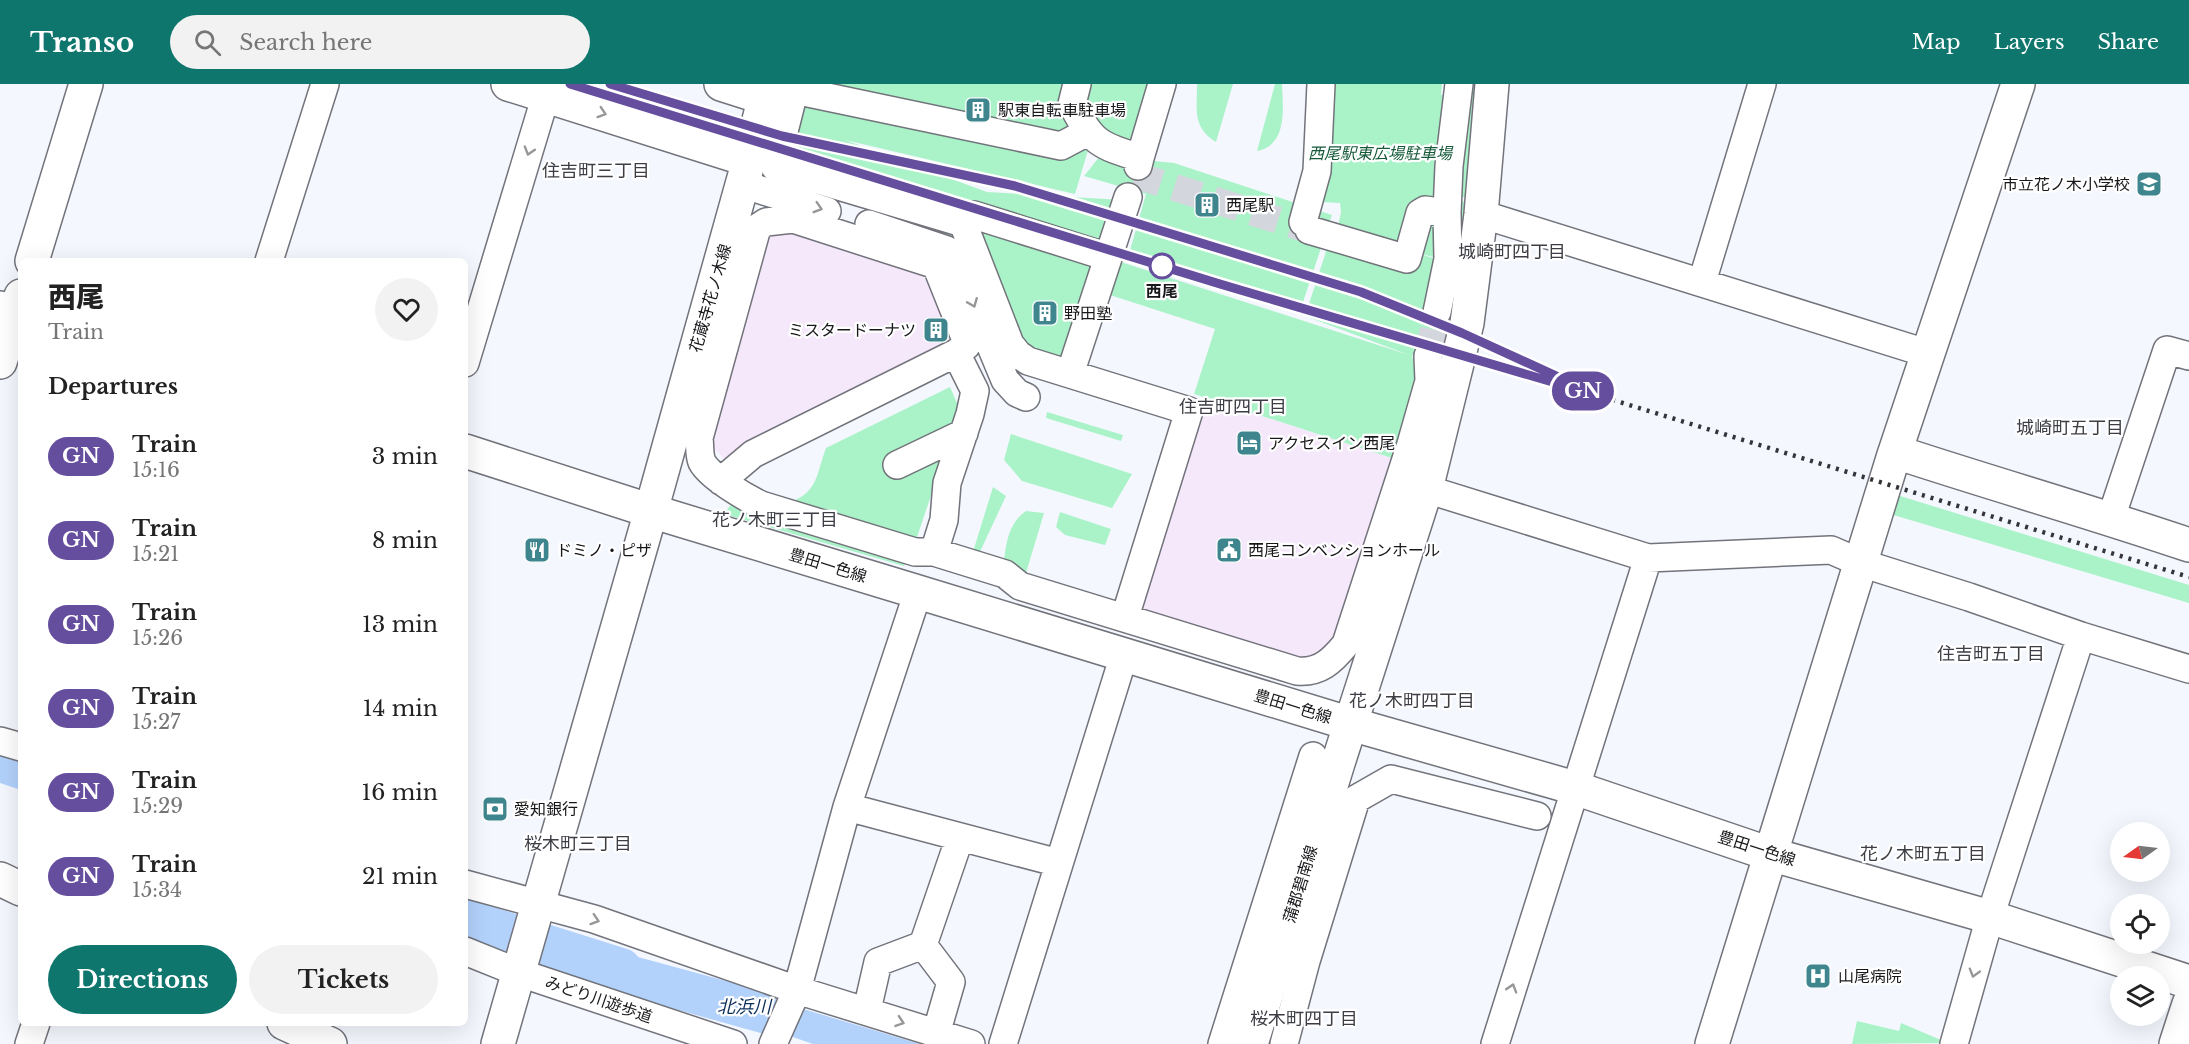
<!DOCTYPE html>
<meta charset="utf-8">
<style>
:root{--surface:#fff;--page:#f2f2f2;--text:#222;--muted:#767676;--accent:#0f766e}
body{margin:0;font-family:"Libre Baskerville","Noto Sans JP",serif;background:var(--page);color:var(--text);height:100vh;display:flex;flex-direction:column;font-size:22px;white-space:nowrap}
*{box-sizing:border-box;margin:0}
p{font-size:20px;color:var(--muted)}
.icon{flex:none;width:33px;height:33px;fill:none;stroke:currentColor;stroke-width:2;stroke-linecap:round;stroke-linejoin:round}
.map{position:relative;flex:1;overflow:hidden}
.sheet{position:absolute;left:18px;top:174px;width:450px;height:768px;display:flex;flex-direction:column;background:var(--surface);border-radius:9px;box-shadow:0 6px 24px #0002}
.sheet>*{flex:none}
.badge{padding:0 12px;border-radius:20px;font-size:21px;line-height:39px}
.needle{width:39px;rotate:256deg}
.controls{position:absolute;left:2110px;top:738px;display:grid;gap:12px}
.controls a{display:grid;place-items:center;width:60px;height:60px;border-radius:50%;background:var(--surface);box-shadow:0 6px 24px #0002;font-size:30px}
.map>.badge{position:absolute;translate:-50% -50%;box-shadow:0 0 0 3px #fff}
h2{padding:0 30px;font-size:22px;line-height:54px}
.round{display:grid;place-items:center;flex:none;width:63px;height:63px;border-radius:32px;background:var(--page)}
.head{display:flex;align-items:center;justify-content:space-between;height:102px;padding:0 30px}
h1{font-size:28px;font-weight:800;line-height:45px}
.cta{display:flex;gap:12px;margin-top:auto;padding:12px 30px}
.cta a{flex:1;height:69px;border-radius:36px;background:var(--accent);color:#fff;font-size:24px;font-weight:800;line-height:69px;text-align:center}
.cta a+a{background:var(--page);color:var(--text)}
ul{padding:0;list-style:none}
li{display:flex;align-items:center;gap:18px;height:84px;padding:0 30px}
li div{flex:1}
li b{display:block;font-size:22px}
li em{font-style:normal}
li .badge{min-width:66px;font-weight:700;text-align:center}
header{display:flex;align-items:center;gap:36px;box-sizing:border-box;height:84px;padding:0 30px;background:var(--accent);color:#fff}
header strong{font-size:28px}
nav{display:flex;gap:33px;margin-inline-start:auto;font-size:21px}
.search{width:420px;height:54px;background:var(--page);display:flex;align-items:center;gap:15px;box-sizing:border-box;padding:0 21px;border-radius:33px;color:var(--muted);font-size:22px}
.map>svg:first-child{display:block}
.commercial{fill:#f5e8fb}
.green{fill:#aaf3c8}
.water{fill:#b2d2fc}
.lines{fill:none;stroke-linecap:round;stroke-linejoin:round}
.river{stroke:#b2d2fc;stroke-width:42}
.street-tunnel{stroke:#d4d6dd;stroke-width:27;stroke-dasharray:27 14;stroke-linecap:butt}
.street-casing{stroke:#72737b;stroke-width:30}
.secondary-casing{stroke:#72737b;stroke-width:36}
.primary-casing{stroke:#72737b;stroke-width:36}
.street{stroke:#fff;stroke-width:27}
.secondary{stroke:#fff;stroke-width:33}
.primary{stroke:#fff;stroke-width:33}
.rail{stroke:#353539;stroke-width:4.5;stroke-dasharray:3 6;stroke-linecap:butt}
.oneway{stroke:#979798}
.line-casing{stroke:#fff;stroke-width:14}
.line{stroke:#654e9e;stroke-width:9}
.stop-dot{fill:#fff;stroke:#654e9e;stroke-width:3}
.labels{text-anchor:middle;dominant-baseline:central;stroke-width:4.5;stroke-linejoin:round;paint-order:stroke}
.poi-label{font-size:16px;fill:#18181b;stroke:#fff;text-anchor:start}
.park-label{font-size:16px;font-style:italic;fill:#165a3a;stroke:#fff}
.stop-label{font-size:16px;font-weight:bold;fill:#18181b;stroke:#fff}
.street-label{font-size:16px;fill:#18181b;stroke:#fff}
.neighbourhood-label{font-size:18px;fill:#3d3e45;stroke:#fff}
.water-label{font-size:18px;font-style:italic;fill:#0a2e58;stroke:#fff}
</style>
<header>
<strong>Transo</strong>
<div class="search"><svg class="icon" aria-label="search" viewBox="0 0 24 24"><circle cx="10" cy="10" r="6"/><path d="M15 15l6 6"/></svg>Search here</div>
<nav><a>Map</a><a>Layers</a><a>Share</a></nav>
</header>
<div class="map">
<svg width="2189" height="960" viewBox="0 0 2189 960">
<rect width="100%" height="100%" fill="#f5f7ff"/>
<path class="commercial" d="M 791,140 L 929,183 L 960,258 L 724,375 L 705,354 L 765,147 Z
M 1205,314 L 1395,375 L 1340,556 L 1299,577 L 1140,526 Z"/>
<path class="green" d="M 804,0 L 1156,0 L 1134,75 L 1174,79 L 1332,131 L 1299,230 L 1127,177 L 1146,110 L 1084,92 L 1100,72 L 1089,63 L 1075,110 L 845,56 L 987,108 L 1139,117 L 1075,302 L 1025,285 L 955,154 L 759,69 Z
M 1197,0 L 1233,0 L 1216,58 C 1192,43 1197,26 1197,0 Z
M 1275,0 L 1282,0 C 1283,24 1288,61 1257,67 Z
M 1327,0 L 1442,0 L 1441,11 L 1446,11 L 1437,74 L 1433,120 L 1414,126 L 1466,117 L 1459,180 L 1410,167 L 1462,183 L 1446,283 L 1412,271 L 1416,289 L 1420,296 L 1395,375 L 1194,310 L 1215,245 L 1110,211 L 1121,178 L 1409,271 L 1305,232 L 1333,146 L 1337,147 L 1341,128 L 1340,119 L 1322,118 Z
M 1462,0 L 1479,0 L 1469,113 L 1444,113 Z
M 950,303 L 960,326 L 916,456 L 788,419 C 818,409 816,391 826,364 Z
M 1047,328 L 1123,351 L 1121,357 L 1046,334 Z
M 1011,350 L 1132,390 L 1112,424 L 1022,397 L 1004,376 Z
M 993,403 L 1006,412 L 978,472 L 972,471 Z
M 1897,411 L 2189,501 L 2189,519 L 1890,430 Z
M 735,415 L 908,468 L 904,482 L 724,430 Z
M 1026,427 L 1044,429 L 1026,489 L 1003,483 C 1006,462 1007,440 1026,427 Z
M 1060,428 L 1111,445 L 1105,461 L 1065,451 L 1056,443 Z
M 1857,937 L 1899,947 L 1901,939 L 1948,959 L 1852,960 Z"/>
<path class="water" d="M 0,669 L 21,676 L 21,706 L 0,699 Z
M 465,817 L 500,827 L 490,867 L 465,857 Z
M 568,854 L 781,912 L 764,950 L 564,894 Z
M 800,924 L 920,960 L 813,960 L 787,951 Z"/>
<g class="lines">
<path class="river" d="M 465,836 L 621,885"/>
<path class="street-tunnel" d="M 1135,91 L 1309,146
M 1428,272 L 1437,228"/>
<g class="street-casing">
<path id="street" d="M 796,0 L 775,83 L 963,139 L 1010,260 L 1018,270 L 1028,277 L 1189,327 L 1125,533
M 1077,0 L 1072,20 C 1092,59 1099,61 1140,74 L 1138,82
M 794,6 L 1061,62 L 1078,53 L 1084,44
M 1140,74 L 1162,0
M 742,100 L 827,127
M 1481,130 L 1926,269
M 1303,138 L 1317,87 L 1321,0
M 963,139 L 974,131 L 1108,173
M 869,140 L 947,166 L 955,176 L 1005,296 L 1017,309 L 1026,313
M 1309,146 L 1407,175 L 1420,129 L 1425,126 L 1447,129
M 269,177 L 325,0
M 1702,198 L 1762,0
M 1437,228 L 1448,175 L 1447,129 L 1449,82 L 1459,0
M 465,279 L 546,11
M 1070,290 L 1128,113
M 897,381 L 964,349
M 721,397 L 753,370 L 956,269 L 966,262 L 966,256 L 936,181 L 793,135 L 766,138 L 757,144 L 699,354 C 700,361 699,371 702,378 C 710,393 745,413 761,421 L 915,468 L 934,468 L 1005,490 L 1020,502 L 1297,587 C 1320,589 1332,577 1346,560 L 1411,360 L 1429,297 L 1428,272
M 1426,405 L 1648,474 L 1831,466 L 1861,479 L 1969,513 L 2081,552 L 2189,585
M 2111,434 L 2167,266 L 2189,272
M 934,468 L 944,436 L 947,399 L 970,330 L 975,307 L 956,269
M 0,657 L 21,663
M 847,723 L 1059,779
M 465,800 L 594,835 L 797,906 L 971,960
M 923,861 L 951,898 L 936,950
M 465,867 L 517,888 L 733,960
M 867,926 L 878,878 L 923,861 L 960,753
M 29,960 L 36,939
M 773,960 L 797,906 L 847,723 L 918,508
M 1003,960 L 1124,571
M 1222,960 L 1313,672
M 1284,960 L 1306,877 L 1356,715 L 1391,695 L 1537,732
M 1495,960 L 1648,474
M 1954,960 L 1990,833 L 2081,552"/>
</g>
<g class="secondary-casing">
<path id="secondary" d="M 508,0 L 749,76
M 721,0 L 765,14
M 32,177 L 86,0
M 0,278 L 21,212
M 1896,368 C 1993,400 2092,428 2189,461
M 0,795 L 21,805
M 284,939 L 330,960
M 498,960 L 651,427 L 749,76 L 768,0
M 1251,960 L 1338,679 L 1426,405 L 1467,239 L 1481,130 L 1492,0
M 1712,960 L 1893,374 L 2018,0
M 2176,960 L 2189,920"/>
</g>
<g class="primary-casing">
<path id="primary" d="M 0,224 L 21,231
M 465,367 L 651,427 L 918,508 L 1351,640 L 1575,704 L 1770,770 L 1990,833 L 2189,898"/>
</g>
<use href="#street" class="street"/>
<use href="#secondary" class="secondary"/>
<use href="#primary" class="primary"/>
<path class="rail" d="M 570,0 L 1174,186 L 1473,276 L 1600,312 L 2189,493
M 610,0 L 782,52 L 1015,102 L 1361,208 L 1479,256 L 1554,292"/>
</g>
<defs><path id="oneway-chevron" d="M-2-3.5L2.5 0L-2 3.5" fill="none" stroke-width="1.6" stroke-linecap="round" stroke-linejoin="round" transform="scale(1.5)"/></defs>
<g class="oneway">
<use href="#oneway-chevron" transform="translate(602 29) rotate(18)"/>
<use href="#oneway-chevron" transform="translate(529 67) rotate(107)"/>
<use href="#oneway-chevron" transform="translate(818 124) rotate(17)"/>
<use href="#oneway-chevron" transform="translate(973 219) rotate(68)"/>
<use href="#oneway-chevron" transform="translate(595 836) rotate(18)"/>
<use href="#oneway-chevron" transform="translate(1974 889) rotate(106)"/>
<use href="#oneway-chevron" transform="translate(1512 904) rotate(-73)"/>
<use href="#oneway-chevron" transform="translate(900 938) rotate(19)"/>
</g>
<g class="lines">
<g class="line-casing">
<path id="line" d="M 570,0 L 1220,200 L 1600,312 L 1462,249 L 1361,208 L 1015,102 L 782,52 L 610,0"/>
</g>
<use href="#line" class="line"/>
</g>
<defs>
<g id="building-square" transform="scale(1.35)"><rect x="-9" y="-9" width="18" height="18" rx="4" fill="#3e858d" stroke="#fff"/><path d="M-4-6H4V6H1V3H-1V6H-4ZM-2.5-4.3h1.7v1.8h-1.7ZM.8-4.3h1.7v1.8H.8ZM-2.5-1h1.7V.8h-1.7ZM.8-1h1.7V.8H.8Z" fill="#fff"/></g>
<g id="school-square" transform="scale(1.35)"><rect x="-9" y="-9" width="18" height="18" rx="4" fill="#3e858d" stroke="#fff"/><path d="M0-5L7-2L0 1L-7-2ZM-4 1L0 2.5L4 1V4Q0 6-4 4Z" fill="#fff"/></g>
<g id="hotel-square" transform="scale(1.35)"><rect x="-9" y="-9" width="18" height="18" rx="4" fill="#3e858d" stroke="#fff"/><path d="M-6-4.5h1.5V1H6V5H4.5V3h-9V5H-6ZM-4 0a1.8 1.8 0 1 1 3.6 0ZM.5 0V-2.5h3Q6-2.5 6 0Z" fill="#fff"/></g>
<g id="restaurant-square" transform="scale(1.35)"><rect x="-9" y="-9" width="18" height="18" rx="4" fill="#3e858d" stroke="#fff"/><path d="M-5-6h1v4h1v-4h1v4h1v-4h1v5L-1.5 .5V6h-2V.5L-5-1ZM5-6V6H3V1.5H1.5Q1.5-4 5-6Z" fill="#fff"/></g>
<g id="civic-square" transform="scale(1.35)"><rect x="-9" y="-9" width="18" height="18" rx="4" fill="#3e858d" stroke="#fff"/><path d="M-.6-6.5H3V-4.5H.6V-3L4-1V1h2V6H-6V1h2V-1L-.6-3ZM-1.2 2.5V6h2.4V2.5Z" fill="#fff"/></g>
<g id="bank-square" transform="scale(1.35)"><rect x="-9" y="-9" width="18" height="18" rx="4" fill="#3e858d" stroke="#fff"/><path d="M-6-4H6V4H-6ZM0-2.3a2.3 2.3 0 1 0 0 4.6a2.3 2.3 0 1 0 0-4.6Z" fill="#fff"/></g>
<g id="hospital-square" transform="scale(1.35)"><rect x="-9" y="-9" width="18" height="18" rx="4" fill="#3e858d" stroke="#fff"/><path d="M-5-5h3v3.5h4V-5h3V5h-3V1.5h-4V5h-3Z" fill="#fff"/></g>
</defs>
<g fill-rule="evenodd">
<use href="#building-square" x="978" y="26"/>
<use href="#school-square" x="2149" y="100"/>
<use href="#building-square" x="1207" y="121"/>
<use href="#building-square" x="1045" y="229"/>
<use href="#building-square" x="936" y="246"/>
<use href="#hotel-square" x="1249" y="359"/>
<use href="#restaurant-square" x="537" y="466"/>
<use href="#civic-square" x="1229" y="466"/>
<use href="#bank-square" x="495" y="725"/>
<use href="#hospital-square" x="1818" y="892"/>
</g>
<circle class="stop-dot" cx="1162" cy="182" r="12"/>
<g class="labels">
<g class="poi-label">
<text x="998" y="26">駅東自転車駐車場</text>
<text x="2130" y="100" text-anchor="end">市立花ノ木小学校</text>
<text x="1226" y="121">西尾駅</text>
<text x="1064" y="229">野田塾</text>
<text x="916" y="246" text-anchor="end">ミスタードーナツ</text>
<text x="1268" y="359">アクセスイン西尾</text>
<text x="556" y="466">ドミノ・ピザ</text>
<text x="1248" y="466">西尾コンベンションホール</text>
<text x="514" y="725">愛知銀行</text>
<text x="1838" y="892">山尾病院</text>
</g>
<g class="park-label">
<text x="1380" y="69">西尾駅東広場駐車場</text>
</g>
<g class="stop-label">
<text x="1162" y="207">西尾</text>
</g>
<g class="street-label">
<text transform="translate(710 214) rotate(-74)">花蔵寺花ノ木線</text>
<text transform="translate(828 481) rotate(17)">豊田一色線</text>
<text transform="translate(1293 622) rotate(17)">豊田一色線</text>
<text transform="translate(1757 764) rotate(18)">豊田一色線</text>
<text transform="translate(1300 800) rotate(-73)">蒲郡碧南線</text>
<text transform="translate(599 915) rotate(19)">みどり川遊歩道</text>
</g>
<g class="neighbourhood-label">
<text x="596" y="87">住吉町三丁目</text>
<text x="1512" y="168">城崎町四丁目</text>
<text x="1233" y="323">住吉町四丁目</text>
<text x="2070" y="344">城崎町五丁目</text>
<text x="775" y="436">花ノ木町三丁目</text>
<text x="1991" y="570">住吉町五丁目</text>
<text x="1412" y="617">花ノ木町四丁目</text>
<text x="578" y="760">桜木町三丁目</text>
<text x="1923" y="770">花ノ木町五丁目</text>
<text x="1304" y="935">桜木町四丁目</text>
</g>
<g class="water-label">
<text x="744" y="923">北浜川</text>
</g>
</g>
</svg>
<div class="controls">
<a><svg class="needle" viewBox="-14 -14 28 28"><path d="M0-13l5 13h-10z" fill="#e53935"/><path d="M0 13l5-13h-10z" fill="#767676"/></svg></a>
<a><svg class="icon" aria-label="locate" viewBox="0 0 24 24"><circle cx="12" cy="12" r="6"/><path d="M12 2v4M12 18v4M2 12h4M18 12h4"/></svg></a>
<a><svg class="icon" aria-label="layers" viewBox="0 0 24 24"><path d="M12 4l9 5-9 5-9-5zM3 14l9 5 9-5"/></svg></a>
</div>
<b class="badge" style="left:1583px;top:307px;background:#654e9e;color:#fff">GN</b>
<section class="sheet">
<div class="head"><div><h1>西尾</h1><p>Train</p></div><a class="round"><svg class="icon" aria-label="heart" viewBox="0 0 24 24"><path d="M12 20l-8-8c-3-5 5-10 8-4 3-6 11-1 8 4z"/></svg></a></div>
<h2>Departures</h2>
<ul>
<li><span class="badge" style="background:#654e9e;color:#fff">GN</span><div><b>Train</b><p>15:16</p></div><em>3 min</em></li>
<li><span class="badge" style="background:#654e9e;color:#fff">GN</span><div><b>Train</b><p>15:21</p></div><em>8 min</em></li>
<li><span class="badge" style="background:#654e9e;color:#fff">GN</span><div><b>Train</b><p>15:26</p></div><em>13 min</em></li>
<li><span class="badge" style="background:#654e9e;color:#fff">GN</span><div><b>Train</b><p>15:27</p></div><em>14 min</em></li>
<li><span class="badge" style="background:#654e9e;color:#fff">GN</span><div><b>Train</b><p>15:29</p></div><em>16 min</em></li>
<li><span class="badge" style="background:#654e9e;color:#fff">GN</span><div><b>Train</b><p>15:34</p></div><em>21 min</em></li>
</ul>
<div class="cta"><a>Directions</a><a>Tickets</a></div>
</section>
</div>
